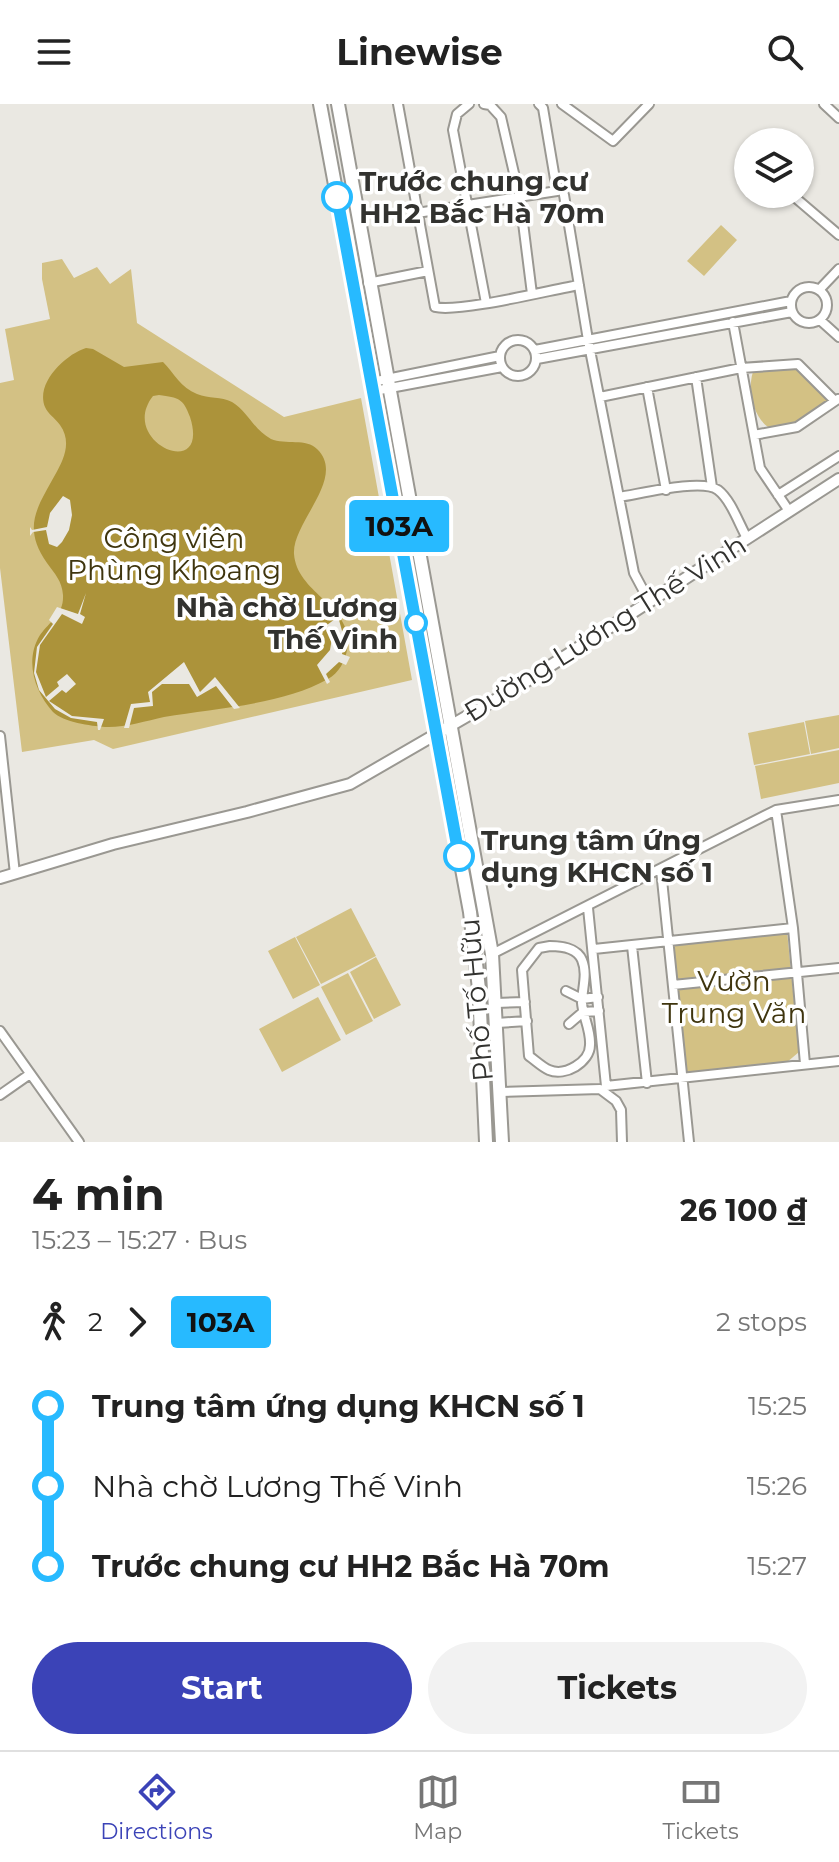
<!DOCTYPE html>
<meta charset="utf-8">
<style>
:root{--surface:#fff;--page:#f2f2f2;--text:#222;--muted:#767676;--line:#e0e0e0;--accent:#3b43b7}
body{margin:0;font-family:Montserrat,sans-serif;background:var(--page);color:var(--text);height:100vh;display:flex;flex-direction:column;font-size:30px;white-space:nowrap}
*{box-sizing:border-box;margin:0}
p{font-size:26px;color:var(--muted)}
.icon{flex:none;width:44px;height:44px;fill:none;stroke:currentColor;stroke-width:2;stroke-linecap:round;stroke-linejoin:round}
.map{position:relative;height:1038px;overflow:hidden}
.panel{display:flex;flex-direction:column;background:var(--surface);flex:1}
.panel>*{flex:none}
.badge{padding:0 16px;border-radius:6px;font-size:28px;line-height:52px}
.fabs{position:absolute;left:734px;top:24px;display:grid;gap:16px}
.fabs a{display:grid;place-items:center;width:80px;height:80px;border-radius:50%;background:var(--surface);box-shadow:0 2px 6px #0004;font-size:40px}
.map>.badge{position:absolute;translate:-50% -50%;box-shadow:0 0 0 4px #fff}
.legs{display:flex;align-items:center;gap:12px;height:88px;padding:0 32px;font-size:26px}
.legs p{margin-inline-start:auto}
.headline{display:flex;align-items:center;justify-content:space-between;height:136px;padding:0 32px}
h1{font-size:44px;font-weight:700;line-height:60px}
.cta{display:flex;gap:16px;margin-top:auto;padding:16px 32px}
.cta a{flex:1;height:92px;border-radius:48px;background:var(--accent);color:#fff;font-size:32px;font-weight:700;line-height:92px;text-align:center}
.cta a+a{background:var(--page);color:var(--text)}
ul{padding:0 32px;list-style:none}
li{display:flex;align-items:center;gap:28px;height:80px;font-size:30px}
li i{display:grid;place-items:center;width:12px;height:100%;margin:0 10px;background:currentColor}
li i::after{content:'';width:20px;height:20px;margin:-10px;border:6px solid;border-radius:50%;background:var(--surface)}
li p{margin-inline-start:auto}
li:first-child i{background:linear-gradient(#0000 50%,currentColor 0)}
li:last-child i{background:linear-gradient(currentColor 50%,#0000 0)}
header{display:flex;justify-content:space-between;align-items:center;height:104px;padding:0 32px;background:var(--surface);font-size:36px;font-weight:700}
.tabs{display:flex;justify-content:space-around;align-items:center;height:112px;border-top:2px solid var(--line);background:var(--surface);font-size:22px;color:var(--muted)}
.tabs a{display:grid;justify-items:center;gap:4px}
.tabs .current{color:var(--accent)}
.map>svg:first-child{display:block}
.green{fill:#d3c184}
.water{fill:#ac933a;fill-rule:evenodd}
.pier{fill:#eae8e2}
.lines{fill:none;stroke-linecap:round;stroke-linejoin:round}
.minor-casing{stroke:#9a9892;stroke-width:12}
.tertiary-casing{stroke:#9a9892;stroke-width:14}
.primary-casing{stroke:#9a9892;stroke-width:16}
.minor{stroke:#fff;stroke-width:8}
.tertiary{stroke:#fff;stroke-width:10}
.primary{stroke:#fff;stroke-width:12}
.line-1-casing{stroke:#fff;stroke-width:18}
.line-1{stroke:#27baff;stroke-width:12}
.stop-1-dot{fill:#fff;stroke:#27baff;stroke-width:4}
.labels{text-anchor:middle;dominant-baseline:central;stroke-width:7;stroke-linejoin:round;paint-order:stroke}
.stop-label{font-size:28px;font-weight:bold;fill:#32322f;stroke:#fff;text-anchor:start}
.park-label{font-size:28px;fill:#3f350e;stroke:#fff}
.street-label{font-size:28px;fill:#32322f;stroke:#fff}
</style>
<header><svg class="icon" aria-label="menu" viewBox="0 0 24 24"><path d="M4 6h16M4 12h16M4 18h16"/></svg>Linewise<svg class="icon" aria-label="search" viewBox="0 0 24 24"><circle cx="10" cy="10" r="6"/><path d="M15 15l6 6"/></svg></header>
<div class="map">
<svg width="839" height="1038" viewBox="0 0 839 1038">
<rect width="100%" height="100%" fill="#eae8e2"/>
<path class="green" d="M 721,121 L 737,136 L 704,172 L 687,157 Z
M 62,155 L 74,174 L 97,163 L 110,180 L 131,165 L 137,219 L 284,313 L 361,294 L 412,576 L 113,645 L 94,636 L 22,648 L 0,464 L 0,279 L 14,276 L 5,225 L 50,215 L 42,175 L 42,159 Z
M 798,260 L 829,296 C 816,312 788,324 768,323 C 752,312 746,280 755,263 Z
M 839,611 L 839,644 L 811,650 L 805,617 Z
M 804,618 L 810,650 L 754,661 L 748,629 Z
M 839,646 L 839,679 L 761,695 L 755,662 Z
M 351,804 L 376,852 L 321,880 L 296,833 Z
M 787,827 L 799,948 L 780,964 L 683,974 L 669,838 Z
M 295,833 L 320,881 L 293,895 L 268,847 Z
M 376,853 L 401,901 L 374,915 L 350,868 Z
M 348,869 L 373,917 L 346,931 L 321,883 Z
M 318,893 L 341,936 L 282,968 L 259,925 Z"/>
<path class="water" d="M 86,244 L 93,245 L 124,263 L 163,258 C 174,269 181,284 197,290 C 209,295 221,292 232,298 C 248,308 254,326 271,335 C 285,341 307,334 317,345 C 347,374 292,418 294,450 C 297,491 356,502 347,546 C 345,557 339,569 328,575 C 282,601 216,604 164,613 C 146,617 123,624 105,623 C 91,622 63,618 53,608 C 35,588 24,557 40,531 C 50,517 64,510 63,491 C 62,477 55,470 47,459 C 22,423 37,404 55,371 C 64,355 72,338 60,321 C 55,314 48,310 45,303 C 35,279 66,250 86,244 ZM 159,291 C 179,294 183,294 190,313 C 211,379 117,338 153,292 Z"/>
<path class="pier" d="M 63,392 L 70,396 L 72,411 L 69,426 L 62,438 L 57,443 L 49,440 L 46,426 L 33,428 L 30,432 L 30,423 L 32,426 L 47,423 L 50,409 Z
M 86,489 L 80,510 L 85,513 L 82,520 L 62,510 L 40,541 L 36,568 L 46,593 L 59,582 L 57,578 L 67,570 L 76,580 L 66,589 L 62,586 L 49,597 L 72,612 L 104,615 L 100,626 L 98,626 L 97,618 L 71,614 L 55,605 L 39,586 L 34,569 L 37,543 L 53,520 L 49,516 L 57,503 L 78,510 Z
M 343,509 L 344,511 L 339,516 L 344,534 L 342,550 L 350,553 L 346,561 L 339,558 L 326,570 L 330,578 L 327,580 L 317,561 L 330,546 L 332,534 L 327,521 Z
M 184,558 L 200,588 L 215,573 L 240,604 L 234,605 L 216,582 L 197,593 L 189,580 L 162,580 L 152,588 L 153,602 L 134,604 L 129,624 L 124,624 L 131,600 L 150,598 L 148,588 Z"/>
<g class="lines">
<g class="minor-casing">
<path id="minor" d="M 398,0 L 435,203 C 458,209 550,186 579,181
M 469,0 L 457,10 L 453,26 L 486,199
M 484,0 L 490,1 L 501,13 L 520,95 L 532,190
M 562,0 L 613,37 L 649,0
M 824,0 L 839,14
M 791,90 L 839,131
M 564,91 L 588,236 L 634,469 L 649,497
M 417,109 L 557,87 L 543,4 L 539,0
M 368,179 L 428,167
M791 201a18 18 0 1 1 36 0a18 18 0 1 1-36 0Z
M 819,186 L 839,165
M 820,216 L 839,233
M 733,218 L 760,364 L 789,407
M500 254a18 18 0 1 1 36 0a18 18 0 1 1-36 0Z
M 535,246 L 791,197
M 537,255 L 792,208
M 696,273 L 712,383
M 372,278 L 500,252
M 647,283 L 666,386
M 374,287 L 502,263
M 600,293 L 741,264 L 798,260 L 835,297
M 754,331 L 797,323 L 838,295
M 778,391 L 839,352
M 619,393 C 640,390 702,374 718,386 C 731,396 739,420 747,434
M 0,632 L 15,770
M 776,706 L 793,824 L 805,960
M 661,766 L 689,1038
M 588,804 L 606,982 L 839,957
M 550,842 C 560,842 577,844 582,856 C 588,870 582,885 582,899 C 583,913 591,926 590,941 C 590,958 565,973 549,966 C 542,963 535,956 529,952 L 522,866 L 539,844 Z
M 632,842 L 647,979
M 594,845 L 793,824
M 492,850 L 776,706 L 839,696
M 673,881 L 839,864
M 566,887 L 582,895 L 598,893
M 496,899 L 525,898
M 497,919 L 527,917
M 569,920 L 583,908 L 599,907
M 0,927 L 79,1038
M 500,988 L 600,985 L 616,997 L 621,1006 L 622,1038
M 0,991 L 30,970"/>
</g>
<g class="tertiary-casing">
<path id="tertiary" d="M 0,774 L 113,740 L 247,708 L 350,680 L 519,582 L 839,375"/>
</g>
<g class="primary-casing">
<path id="primary" d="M 320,0 L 470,808 L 479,885 L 486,1038
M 338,0 L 492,850 L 502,1038"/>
</g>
<use href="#minor" class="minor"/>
<use href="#tertiary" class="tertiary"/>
<use href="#primary" class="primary"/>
</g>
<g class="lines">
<g class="line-1-casing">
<path id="line-1" d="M 337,93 L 459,752"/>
</g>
<use href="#line-1" class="line-1"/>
</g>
<g class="stop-1-dot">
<circle cx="337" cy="93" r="14"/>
<circle cx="416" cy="519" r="10"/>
<circle cx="459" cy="752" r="14"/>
</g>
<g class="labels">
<g class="stop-label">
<text x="359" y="77">Trước chung cư<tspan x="359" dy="32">HH2 Bắc Hà 70m</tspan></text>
<text x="398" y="503" text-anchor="end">Nhà chờ Lương<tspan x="398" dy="32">Thế Vinh</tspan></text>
<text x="481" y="736">Trung tâm ứng<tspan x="481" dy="32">dụng KHCN số 1</tspan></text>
</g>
<g class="park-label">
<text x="174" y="434">Công viên<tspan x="174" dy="32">Phùng Khoang</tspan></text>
<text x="734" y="877">Vườn<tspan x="734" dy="32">Trung Văn</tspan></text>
</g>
<g class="street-label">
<text transform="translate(605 524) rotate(-32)">Đường Lương Thế Vinh</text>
<text transform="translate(476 896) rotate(-95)">Phố Tố Hữu</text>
</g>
</g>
</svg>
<div class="fabs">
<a><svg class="icon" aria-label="layers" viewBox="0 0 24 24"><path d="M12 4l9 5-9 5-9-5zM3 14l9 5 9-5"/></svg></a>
</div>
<b class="badge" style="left:399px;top:422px;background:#27baff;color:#111">103A</b>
</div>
<section class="panel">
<div class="headline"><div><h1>4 min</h1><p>15:23 – 15:27 · Bus</p></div><b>26 100 ₫</b></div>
<div class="legs"><svg class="icon" aria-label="walk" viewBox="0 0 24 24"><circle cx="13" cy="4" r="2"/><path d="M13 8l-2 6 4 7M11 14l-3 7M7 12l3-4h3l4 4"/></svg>2<svg class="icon" aria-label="forward" viewBox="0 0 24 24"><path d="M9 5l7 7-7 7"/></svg><b class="badge" style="background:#27baff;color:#111">103A</b><p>2 stops</p></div>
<ul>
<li><i style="color:#27baff"></i><b>Trung tâm ứng dụng KHCN số 1</b><p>15:25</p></li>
<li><i style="color:#27baff"></i><span>Nhà chờ Lương Thế Vinh</span><p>15:26</p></li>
<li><i style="color:#27baff"></i><b>Trước chung cư HH2 Bắc Hà 70m</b><p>15:27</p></li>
</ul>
<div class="cta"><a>Start</a><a>Tickets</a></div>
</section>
<nav class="tabs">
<a class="current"><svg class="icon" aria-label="directions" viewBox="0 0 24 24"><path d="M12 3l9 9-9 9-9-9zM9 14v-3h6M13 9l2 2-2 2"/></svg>Directions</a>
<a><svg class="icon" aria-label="map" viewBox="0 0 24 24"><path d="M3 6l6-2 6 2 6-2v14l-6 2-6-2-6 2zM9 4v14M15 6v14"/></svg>Map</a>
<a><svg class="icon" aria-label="tickets" viewBox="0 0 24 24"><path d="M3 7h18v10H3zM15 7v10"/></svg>Tickets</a>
</nav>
